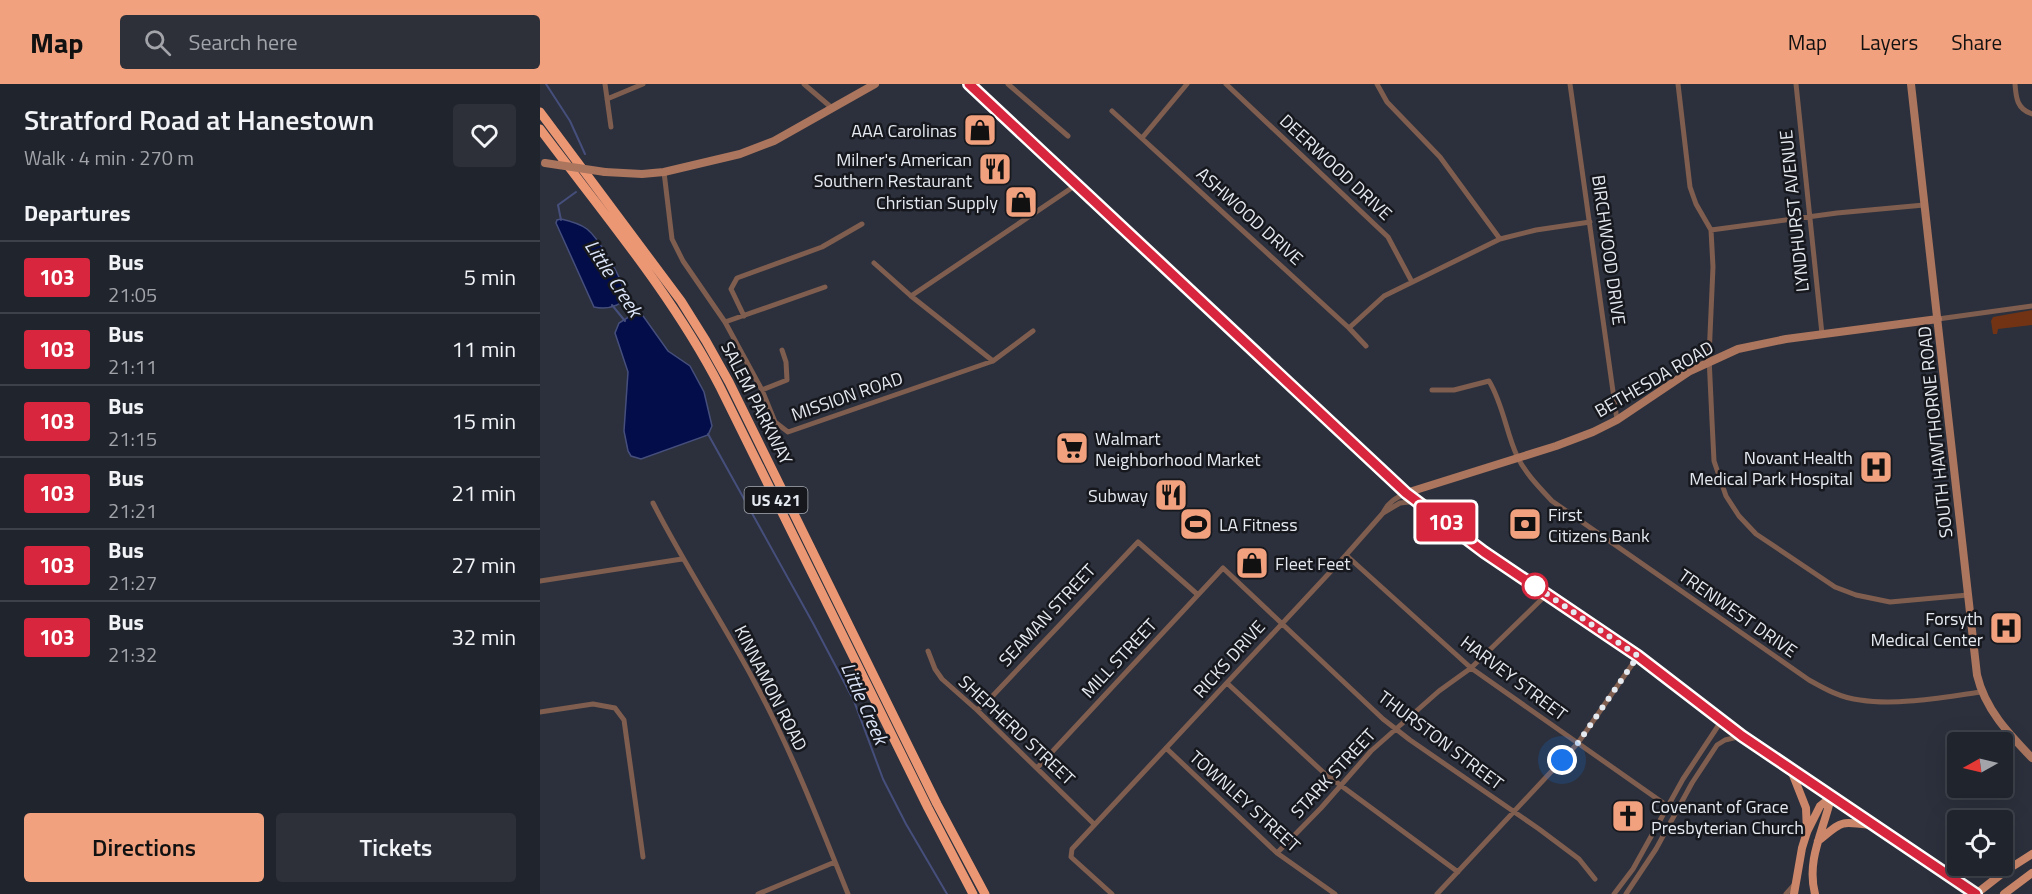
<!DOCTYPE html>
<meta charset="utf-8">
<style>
:root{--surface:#20242d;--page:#2d3039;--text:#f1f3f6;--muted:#a2a4aa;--line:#3d4149;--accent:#f2a17e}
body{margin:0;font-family:"Titillium Web",sans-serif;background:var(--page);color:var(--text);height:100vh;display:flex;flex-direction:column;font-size:22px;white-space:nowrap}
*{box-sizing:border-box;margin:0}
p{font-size:20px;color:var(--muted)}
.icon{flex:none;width:33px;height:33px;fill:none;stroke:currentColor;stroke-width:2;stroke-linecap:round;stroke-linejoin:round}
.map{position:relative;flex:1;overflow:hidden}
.side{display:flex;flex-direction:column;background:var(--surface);width:540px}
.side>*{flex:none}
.badge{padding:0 12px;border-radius:4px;font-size:21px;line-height:39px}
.needle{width:39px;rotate:262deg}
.controls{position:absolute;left:1407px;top:648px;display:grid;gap:12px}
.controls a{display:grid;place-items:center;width:66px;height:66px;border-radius:6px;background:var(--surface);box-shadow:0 6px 24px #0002,0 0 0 2px var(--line);font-size:30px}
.you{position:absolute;width:30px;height:30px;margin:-15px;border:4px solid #fff;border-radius:50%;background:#1a73e8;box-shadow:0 0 0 9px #1a73e833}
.map>.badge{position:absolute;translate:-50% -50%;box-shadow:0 0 0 3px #fff}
h2{padding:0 24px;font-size:22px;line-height:54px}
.round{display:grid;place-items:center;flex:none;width:63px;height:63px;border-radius:6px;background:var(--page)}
.summary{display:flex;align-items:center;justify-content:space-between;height:102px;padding:0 24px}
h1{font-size:28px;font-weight:600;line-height:45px}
.primary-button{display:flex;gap:12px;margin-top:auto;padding:12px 24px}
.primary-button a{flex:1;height:69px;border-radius:6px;background:var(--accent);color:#111;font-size:24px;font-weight:600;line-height:69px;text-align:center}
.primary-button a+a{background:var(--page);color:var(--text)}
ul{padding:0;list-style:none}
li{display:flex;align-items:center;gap:18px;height:72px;padding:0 24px;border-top:2px solid var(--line)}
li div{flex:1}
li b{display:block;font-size:22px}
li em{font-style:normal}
li .badge{min-width:66px;font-weight:700;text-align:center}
header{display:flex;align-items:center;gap:36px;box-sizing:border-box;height:84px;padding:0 30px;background:var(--accent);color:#111}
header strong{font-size:28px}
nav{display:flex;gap:33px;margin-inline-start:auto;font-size:21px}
.search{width:420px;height:54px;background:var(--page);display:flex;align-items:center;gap:15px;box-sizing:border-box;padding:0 21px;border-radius:6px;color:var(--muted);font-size:22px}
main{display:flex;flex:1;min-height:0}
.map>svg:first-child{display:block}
.green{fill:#723314}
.water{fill:#020d4a;stroke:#464f7c;stroke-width:1.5}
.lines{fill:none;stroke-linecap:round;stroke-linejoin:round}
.stream{stroke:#464f7c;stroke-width:2}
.street{stroke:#7f5d4f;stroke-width:5}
.secondary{stroke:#ab755e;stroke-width:8}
.primary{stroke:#cc876a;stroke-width:8}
.highway{stroke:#eb9774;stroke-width:9}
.secondary-bridge{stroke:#ab755e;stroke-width:8}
.line-casing{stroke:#fff;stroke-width:14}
.line{stroke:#d7263d;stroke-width:9}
.walk{stroke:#e5e9f0;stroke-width:6;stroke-dasharray:0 10.8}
.stop-dot{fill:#fff;stroke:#d7263d;stroke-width:3}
.labels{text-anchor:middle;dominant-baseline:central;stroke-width:5;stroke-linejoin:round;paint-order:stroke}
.shield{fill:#16181e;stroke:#a7aab1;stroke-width:1.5}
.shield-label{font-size:16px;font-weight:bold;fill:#e5e9f0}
.poi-label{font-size:18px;fill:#e5e9f0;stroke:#16181e;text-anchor:end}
.street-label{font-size:18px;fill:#e5e9f0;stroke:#16181e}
.water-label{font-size:20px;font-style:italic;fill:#dbe4f8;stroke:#16181e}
</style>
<header>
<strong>Map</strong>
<div class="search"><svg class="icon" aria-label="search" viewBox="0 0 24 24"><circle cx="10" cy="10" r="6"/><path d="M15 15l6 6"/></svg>Search here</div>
<nav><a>Map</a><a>Layers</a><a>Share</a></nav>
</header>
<main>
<section class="side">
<div class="summary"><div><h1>Stratford Road at Hanestown</h1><p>Walk · 4 min · 270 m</p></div><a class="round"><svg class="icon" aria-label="heart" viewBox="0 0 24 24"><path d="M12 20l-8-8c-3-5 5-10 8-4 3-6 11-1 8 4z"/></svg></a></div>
<h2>Departures</h2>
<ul>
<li><span class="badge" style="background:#d7263d;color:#fff">103</span><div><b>Bus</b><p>21:05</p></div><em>5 min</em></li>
<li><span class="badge" style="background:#d7263d;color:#fff">103</span><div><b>Bus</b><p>21:11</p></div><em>11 min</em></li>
<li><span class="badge" style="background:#d7263d;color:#fff">103</span><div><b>Bus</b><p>21:15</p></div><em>15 min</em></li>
<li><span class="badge" style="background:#d7263d;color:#fff">103</span><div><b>Bus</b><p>21:21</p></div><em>21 min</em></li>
<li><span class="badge" style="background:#d7263d;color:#fff">103</span><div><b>Bus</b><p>21:27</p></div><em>27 min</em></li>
<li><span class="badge" style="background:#d7263d;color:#fff">103</span><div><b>Bus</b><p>21:32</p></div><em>32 min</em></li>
</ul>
<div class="primary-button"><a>Directions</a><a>Tickets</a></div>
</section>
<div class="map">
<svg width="1492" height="810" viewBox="0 0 1492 810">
<rect width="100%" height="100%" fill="#2b303c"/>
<path class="green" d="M 1492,226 L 1492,241 L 1458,245 L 1457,250 L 1453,250 L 1451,237 L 1453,233 Z"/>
<path class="water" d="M 21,135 C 30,137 39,139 47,145 C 58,154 88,201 84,215 C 82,219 80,219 77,221 C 70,224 62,225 54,223 L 16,139 L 17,136 Z
M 95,229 L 101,229 L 128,267 L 150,282 L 164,308 L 172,342 L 168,351 L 101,375 L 91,372 L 88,367 L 84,347 L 88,288 L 75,249 L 79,239 Z"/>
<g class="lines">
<path class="stream" d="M 6,0 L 30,37 L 45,70
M 21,136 L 18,121 L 36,108
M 72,221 L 85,237
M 168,350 L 274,541 L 314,617 L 343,695 L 366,740 L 407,810"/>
<path class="street" d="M 65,0 L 71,43
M 264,0 L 292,24
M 468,0 L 528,52
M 686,0 L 848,153 L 872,198
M 837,0 L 847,18 L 900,73 L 960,155
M 1030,0 L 1077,336
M 1138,0 L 1150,103 L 1156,120 L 1171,146 L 1173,183 L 1169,273 L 1172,337 L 1174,377 L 1186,412 L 1199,432 L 1216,450 L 1295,503 L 1316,511 L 1350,518 L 1428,511
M 1256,0 L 1282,250
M 1475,0 C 1476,14 1477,25 1492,30
M 67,15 L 103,0
M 572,27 L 809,244 L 826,262
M 602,54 L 647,0
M 124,88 L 132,155 L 143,177 L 185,238 L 222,306 L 235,338 L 248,348 L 453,277 L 493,247
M 1171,146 L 1297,129 L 1384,121
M 334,179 L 371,212 L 453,277
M 371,212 L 536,101
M 204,232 L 191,205 L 197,194 L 282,163 L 322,140
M 1398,235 L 1492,222
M 185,238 L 285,203
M 809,244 L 844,212 L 960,155 L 996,146 L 1050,138
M 222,306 L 247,296 L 246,278 L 242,266
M 892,306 L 914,306 L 949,297 C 963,320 966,348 977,372 C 985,389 999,403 1012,417 L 1269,596 C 1285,605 1301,614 1320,616 C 1358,622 1403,613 1441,608
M 113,419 C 144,480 182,537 214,597 C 251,665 279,738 308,810
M 843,429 L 860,419 L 878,417
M 806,471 L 931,584 L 1136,728
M 0,497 L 142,475
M 388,567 L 395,585 L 402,595 L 437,626 L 554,740
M 687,599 L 784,689 L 918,788
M 437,626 L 445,620 L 598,458 L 657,510
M 0,628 L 53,620 L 75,624 L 84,636 L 103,773
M 626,664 L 737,769 L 795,810
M 497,684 L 683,484 L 843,635 L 870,656 L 999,745 L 1039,775 L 1055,795
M 737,769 L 781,724 L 831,667 L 899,607 L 931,584 L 1007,510
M 218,810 L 295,778
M 572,810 L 531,773 L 532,765 L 806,471 L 843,429 C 848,418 856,414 866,409
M 897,810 L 1038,659 L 1098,572
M 1074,810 L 1093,785 L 1143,695 L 1182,636
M 1086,810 L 1116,765 L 1152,699 L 1177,661 L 1185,656 L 1202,652
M 1246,810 L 1254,801"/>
<path class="secondary" d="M 1371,0 L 1437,591 C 1445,625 1468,649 1492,674
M 65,88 L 102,90 L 124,88 L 200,70 L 234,57 L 335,0
M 866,409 L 1016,362 L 1053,348 L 1077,336 L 1150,287 L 1198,265 L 1246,255 L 1398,235"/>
<path class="primary" d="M 429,0 L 866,409 L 944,468 L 1098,572 L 1202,652 L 1436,810
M 1251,686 L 1266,724 L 1267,748
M 1278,757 C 1303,737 1298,737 1331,741
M 1254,810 L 1262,764 L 1267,748 L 1280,722 L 1291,713
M 1275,810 C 1266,775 1284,746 1291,713
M 1436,810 L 1464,788 L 1492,770
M 1464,810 L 1492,789"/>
<path class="highway" d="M 0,28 L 141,217 L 166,257 L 189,298 L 397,720 L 445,810
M 0,45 C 62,128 132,210 180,303 L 388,724 L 433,810"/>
<path class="secondary-bridge" d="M 5,79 L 65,88"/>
</g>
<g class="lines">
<g class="line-casing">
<path id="line" d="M 429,0 L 866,409 L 944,468 L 1098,572 L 1202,652 L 1436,810"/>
</g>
<use href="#line" class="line"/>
<path class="walk" d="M 995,502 L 992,500 L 1098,572 L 1038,659 L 1022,676"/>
</g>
<defs>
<g id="shop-square" transform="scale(1.725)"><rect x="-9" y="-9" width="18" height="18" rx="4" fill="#f2a17e" stroke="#16181e"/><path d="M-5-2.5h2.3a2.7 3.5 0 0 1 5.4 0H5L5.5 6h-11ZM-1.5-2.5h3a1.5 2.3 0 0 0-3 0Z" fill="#111"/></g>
<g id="restaurant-square" transform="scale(1.725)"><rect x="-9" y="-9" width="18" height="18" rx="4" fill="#f2a17e" stroke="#16181e"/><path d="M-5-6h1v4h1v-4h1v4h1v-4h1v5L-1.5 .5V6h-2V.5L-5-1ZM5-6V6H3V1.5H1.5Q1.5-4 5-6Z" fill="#111"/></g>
<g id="supermarket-square" transform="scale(1.725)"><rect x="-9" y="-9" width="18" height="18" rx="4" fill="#f2a17e" stroke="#16181e"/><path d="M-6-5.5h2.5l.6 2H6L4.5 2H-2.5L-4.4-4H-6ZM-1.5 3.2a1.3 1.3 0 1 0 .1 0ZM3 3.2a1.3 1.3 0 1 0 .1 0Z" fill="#111"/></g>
<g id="hospital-square" transform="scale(1.725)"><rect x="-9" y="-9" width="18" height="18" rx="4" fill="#f2a17e" stroke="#16181e"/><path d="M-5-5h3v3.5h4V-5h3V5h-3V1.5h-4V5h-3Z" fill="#111"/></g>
<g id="stadium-square" transform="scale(1.725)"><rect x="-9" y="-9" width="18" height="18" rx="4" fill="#f2a17e" stroke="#16181e"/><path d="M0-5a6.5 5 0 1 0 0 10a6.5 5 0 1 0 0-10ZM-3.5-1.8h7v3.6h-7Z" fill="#111"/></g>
<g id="bank-square" transform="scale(1.725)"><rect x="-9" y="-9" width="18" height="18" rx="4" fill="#f2a17e" stroke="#16181e"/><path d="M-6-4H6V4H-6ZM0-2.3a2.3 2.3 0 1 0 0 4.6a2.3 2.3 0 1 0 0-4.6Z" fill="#111"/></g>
<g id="church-square" transform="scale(1.725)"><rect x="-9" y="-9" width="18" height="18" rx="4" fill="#f2a17e" stroke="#16181e"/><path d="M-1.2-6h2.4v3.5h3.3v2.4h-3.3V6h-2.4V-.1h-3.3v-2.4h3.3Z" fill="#111"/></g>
</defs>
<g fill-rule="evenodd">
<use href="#shop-square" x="440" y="46"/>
<use href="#restaurant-square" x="455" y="85"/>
<use href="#shop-square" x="481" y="118"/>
<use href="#supermarket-square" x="532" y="364"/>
<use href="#hospital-square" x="1336" y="383"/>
<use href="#restaurant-square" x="631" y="411"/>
<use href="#stadium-square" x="656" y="440"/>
<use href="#bank-square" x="985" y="440"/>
<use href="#shop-square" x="712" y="479"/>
<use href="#hospital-square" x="1466" y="544"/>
<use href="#church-square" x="1088" y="732"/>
</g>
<circle class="stop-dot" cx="995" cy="502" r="12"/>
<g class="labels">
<rect class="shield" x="204.5" y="403" width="63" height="26" rx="4.5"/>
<g class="shield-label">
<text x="236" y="416">US 421</text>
</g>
<g class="poi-label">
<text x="417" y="46">AAA Carolinas</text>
<text x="432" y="75">Milner's American<tspan x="432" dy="21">Southern Restaurant</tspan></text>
<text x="458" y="118">Christian Supply</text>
<text x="555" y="354" text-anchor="start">Walmart<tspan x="555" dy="21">Neighborhood Market</tspan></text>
<text x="1313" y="373">Novant Health<tspan x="1313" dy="21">Medical Park Hospital</tspan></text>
<text x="608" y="411">Subway</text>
<text x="1008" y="430" text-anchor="start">First<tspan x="1008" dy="21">Citizens Bank</tspan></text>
<text x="679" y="440" text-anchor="start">LA Fitness</text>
<text x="735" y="479" text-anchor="start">Fleet Feet</text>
<text x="1443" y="534">Forsyth<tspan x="1443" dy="21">Medical Center</tspan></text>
<text x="1111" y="722" text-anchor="start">Covenant of Grace<tspan x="1111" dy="21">Presbyterian Church</tspan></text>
</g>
<g class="street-label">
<text transform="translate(796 83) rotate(43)">DEERWOOD DRIVE</text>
<text transform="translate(1254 127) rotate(-96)">LYNDHURST AVENUE</text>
<text transform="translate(710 132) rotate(42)">ASHWOOD DRIVE</text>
<text transform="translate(1069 166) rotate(82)">BIRCHWOOD DRIVE</text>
<text transform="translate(1114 295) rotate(-30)">BETHESDA ROAD</text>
<text transform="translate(307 312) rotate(-19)">MISSION ROAD</text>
<text transform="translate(217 319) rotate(63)">SALEM PARKWAY</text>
<text transform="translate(1395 348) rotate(-96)">SOUTH HAWTHORNE ROAD</text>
<text transform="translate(1198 529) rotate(35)">TRENWEST DRIVE</text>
<text transform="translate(507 531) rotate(-47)">SEAMAN STREET</text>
<text transform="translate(579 574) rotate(-47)">MILL STREET</text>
<text transform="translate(689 575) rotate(-48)">RICKS DRIVE</text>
<text transform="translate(974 594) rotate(37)">HARVEY STREET</text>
<text transform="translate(231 604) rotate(63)">KINNAMON ROAD</text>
<text transform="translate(477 646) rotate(43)">SHEPHERD STREET</text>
<text transform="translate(901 656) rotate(37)">THURSTON STREET</text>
<text transform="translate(793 689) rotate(-47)">STARK STREET</text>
<text transform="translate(705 717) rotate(42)">TOWNLEY STREET</text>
</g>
<g class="water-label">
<text transform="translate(74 194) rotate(57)">Little Creek</text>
<text transform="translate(325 619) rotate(66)">Little Creek</text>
</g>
</g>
</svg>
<div class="controls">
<a><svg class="needle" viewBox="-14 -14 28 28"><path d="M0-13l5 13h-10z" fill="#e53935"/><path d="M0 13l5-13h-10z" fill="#a2a4aa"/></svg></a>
<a><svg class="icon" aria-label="locate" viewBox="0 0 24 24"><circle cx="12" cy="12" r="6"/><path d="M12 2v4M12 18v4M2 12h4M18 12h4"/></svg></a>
</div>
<div class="you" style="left:1022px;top:676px"></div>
<b class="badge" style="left:906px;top:438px;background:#d7263d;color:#fff">103</b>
</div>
</main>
